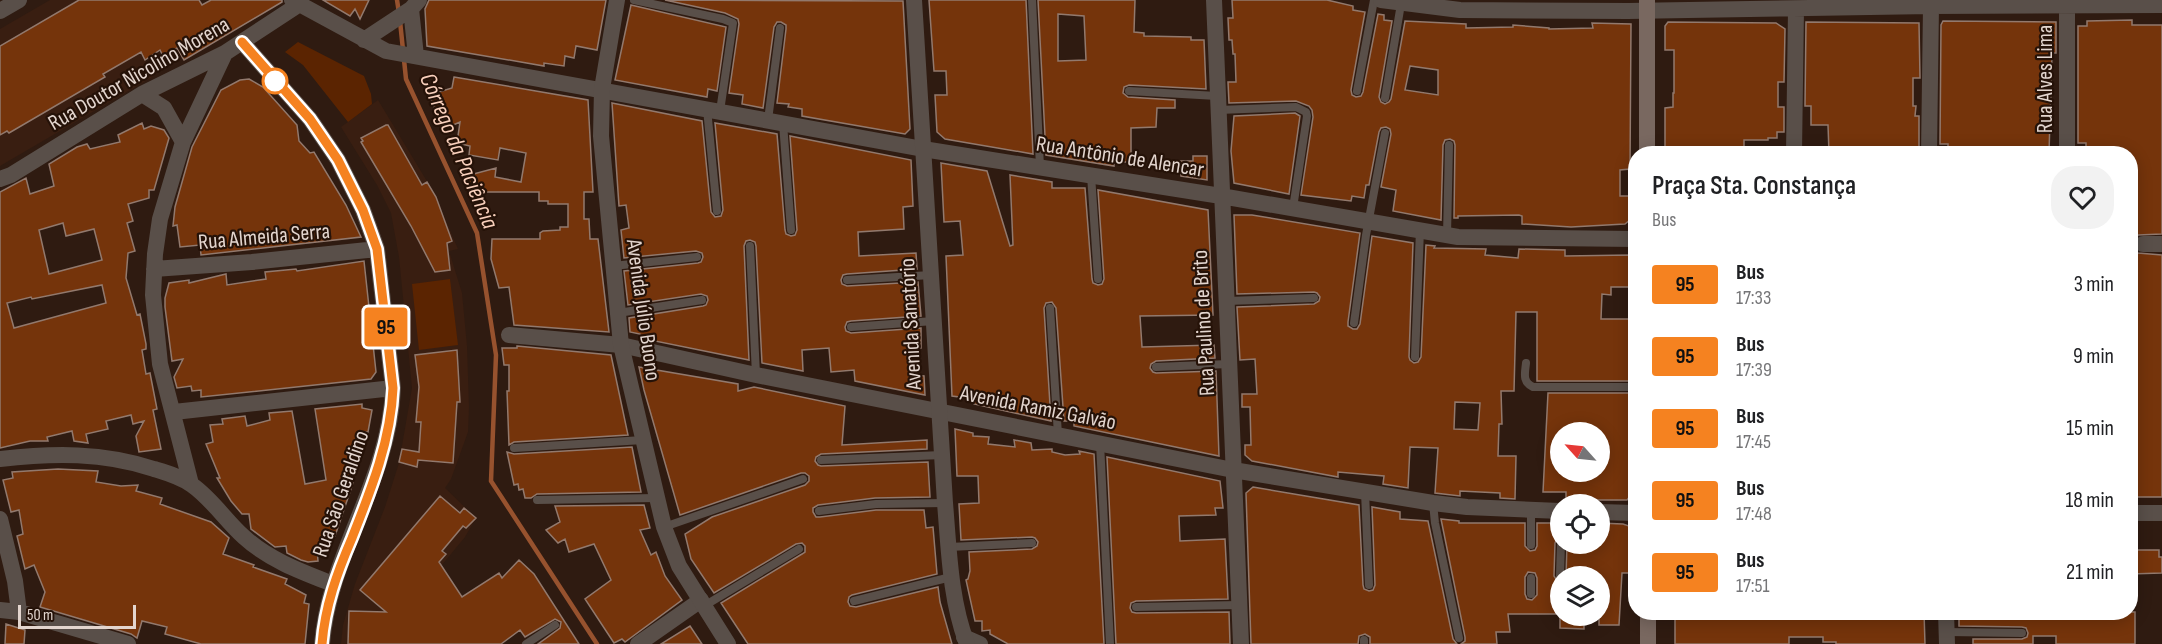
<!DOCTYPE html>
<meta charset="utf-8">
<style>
:root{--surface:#fff;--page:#f2f2f2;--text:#202124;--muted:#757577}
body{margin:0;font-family:"Sofia Sans Condensed",sans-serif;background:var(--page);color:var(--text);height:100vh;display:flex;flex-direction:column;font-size:22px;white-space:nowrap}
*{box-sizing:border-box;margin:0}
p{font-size:20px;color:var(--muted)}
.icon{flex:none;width:33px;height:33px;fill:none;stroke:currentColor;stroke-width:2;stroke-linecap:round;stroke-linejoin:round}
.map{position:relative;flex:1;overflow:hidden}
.side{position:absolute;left:1628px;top:146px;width:510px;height:474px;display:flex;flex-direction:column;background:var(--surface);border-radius:24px;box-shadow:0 3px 15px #0003}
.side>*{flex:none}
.badge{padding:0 12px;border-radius:4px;font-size:21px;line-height:39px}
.needle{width:39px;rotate:297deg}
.buttons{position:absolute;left:1550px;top:422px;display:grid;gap:12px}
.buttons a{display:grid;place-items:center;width:60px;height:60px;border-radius:50%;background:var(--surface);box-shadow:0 3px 15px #0003;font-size:30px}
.scale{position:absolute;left:18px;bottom:15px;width:118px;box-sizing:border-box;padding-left:6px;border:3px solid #e3d5ce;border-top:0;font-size:16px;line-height:21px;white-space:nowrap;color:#e3d5ce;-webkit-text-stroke:4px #251208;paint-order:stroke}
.map>.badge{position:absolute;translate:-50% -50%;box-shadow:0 0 0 3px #fff}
.round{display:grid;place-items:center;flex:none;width:63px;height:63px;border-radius:24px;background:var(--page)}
.headline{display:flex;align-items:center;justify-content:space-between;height:102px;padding:0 24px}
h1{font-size:28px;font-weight:600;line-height:45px}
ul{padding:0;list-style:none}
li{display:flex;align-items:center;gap:18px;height:72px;padding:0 24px}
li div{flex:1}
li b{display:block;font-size:22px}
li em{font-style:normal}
li .badge{min-width:66px;font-weight:700;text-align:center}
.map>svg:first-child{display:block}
.built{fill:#391e11}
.green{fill:#5b2401}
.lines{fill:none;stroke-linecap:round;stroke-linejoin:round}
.stream{stroke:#97522e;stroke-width:4.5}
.building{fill:#75340b;stroke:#92796d;stroke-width:1.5;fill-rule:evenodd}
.service{stroke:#594f49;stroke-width:8}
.minor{stroke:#594f49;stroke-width:16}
.tertiary{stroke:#594f49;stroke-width:16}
.secondary{stroke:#796860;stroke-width:16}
.line-casing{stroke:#fff;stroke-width:14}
.line{stroke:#f58220;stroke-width:9}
.stop-dot{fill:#fff;stroke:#f58220;stroke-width:3}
.labels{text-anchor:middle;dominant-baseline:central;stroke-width:4.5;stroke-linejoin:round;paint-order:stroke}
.street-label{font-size:22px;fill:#e3d5ce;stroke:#251208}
.water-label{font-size:24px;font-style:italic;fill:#f9d0bc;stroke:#251208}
</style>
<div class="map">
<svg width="2162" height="644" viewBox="0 0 2162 644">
<rect width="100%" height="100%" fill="#2f1b11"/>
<path class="built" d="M 50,0 L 110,0 L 154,76 L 0,166 L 0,29 Z
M 378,100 L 434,193 L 458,249 L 449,251 L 462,293 L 467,346 L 469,407 L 468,432 L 451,479 L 445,488 L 476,518 L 465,537 L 388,630 L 387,644 L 341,644 L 343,625 L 355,584 L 385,507 L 399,463 L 412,388 L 399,257 L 391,213 L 377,185 L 341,127 Z"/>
<path class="green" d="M 298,42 L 364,76 L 371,94 L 372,104 L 348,122 L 303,65 L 285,52 Z
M 450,279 L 458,345 L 419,350 L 412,284 Z"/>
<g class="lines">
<path class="stream" d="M 397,0 L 399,13
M 400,21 L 406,79 L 477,233 L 496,355 L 491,481 L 597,644"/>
</g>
<path class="building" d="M 79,0 L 199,0 L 202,5 L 211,0 L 282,0 L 282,2 L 184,60 L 177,48 L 163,56 L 160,50 L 145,60 L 141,52 L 103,74 L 105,77 L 9,133 L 7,131 L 0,135 L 0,46 Z
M 323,0 L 369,0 L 360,19 L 355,9 L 350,16 Z
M 429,0 L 606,0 L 597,50 L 576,46 L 574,58 L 565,56 L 564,66 L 544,63 L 544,66 L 427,46 L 425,9 Z
M 665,0 L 903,1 L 910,129 L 905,134 L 802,116 L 802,109 L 788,107 L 789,104 L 777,103 L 786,29 L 786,25 L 781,22 L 777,22 L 774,27 L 763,108 L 742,104 L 743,95 L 729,93 L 739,24 L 738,19 L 725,13 Z
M 929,0 L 1026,0 L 1033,154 L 945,139 L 937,132 L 935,95 L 947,95 L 946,71 L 934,71 Z
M 1038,0 L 1135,0 L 1134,32 L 1144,33 L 1144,36 L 1191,37 L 1191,40 L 1204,40 L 1206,89 L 1129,85 L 1124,87 L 1123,93 L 1128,97 L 1175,100 L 1175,108 L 1157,108 L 1156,127 L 1131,128 L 1131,162 L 1114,162 L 1114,166 L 1046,155 ZM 1058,14 L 1084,16 L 1086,60 L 1058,61 Z
M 1232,0 L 1327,0 L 1353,6 L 1353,10 L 1365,12 L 1351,90 L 1352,95 L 1356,97 L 1361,96 L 1363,92 L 1378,14 L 1384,15 L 1384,20 L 1392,21 L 1379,97 L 1381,102 L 1385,104 L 1389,102 L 1391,99 L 1405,21 L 1466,24 L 1466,28 L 1513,27 L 1513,25 L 1549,28 L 1549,29 L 1593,28 L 1592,23 L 1631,24 L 1630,169 L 1620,170 L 1620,196 L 1630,196 L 1631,219 L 1625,224 L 1571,227 L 1522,224 L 1522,216 L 1519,215 L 1458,216 L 1458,218 L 1454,218 L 1455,145 L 1454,141 L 1450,139 L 1445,140 L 1443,145 L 1441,220 L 1393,211 L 1396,190 L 1381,187 L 1391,134 L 1390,129 L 1386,127 L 1381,128 L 1379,132 L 1369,185 L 1366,185 L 1364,198 L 1352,196 L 1351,201 L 1301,195 L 1313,117 L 1312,110 L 1309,106 L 1296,101 L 1229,103 L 1228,82 L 1236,82 L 1235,54 L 1233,54 L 1232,40 L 1229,40 L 1228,18 L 1233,18 ZM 1410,66 L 1438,70 L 1438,95 L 1405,90 Z
M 631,5 L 726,27 L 717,91 L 708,89 L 707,97 L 615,80 Z
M 2132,20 L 2132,25 L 2162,25 L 2162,234 L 2138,235 L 2133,243 L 2134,250 L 2138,253 L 2162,255 L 2162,497 L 2136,497 L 2136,491 L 2130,491 L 2130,153 L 2086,153 L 2086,143 L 2078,143 L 2078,26 L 2087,26 L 2087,21 Z
M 1943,21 L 2056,22 L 2056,53 L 2052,53 L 2049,153 L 1948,153 L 1948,144 L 1940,144 L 1941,25 Z
M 1668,22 L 1776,23 L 1785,29 L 1784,82 L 1778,82 L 1778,107 L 1784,107 L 1784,132 L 1777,132 L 1777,138 L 1768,138 L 1768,140 L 1744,140 L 1744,153 L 1665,153 L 1665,108 L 1673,107 L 1673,93 L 1674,93 L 1674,50 L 1665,50 L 1665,26 Z
M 1806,22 L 1919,23 L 1920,78 L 1913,78 L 1913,106 L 1916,106 L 1915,116 L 1919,116 L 1919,153 L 1829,153 L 1828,125 L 1811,125 L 1811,106 L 1805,106 Z
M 454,77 L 588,100 L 593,192 L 584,192 L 584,219 L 589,219 L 590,239 L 598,239 L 609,332 L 514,325 L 509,287 L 499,288 L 491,259 L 492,239 L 540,239 L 540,233 L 543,231 L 560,230 L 560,227 L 568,227 L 568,204 L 548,204 L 548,201 L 539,201 L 539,192 L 474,192 L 466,176 L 496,168 L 495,177 L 521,182 L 526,153 L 500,148 L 498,160 L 469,155 L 470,146 L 457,143 L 460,122 L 444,129 L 429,95 L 452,88 Z
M 249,79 L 263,87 L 297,125 L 299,141 L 310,153 L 314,152 L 346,205 L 361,237 L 201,255 L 200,245 L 180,247 L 177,225 L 173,226 L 175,207 L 192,147 L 221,90 L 240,80 Z
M 612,103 L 702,121 L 711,212 L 715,217 L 721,216 L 723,210 L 715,123 L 777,134 L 785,230 L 786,234 L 791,236 L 795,235 L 797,230 L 790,136 L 911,160 L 913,206 L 903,207 L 904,229 L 858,232 L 859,256 L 916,253 L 917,269 L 847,274 L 843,275 L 841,280 L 842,284 L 847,286 L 918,282 L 921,316 L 851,321 L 847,322 L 845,327 L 846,331 L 851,333 L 921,328 L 921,348 L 914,348 L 916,375 L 924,376 L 925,395 L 855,381 L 854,370 L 831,372 L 829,348 L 802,350 L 803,371 L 762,363 L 756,246 L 755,242 L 750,240 L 746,241 L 744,246 L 749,360 L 640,338 L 640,334 L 630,332 L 629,318 L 703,306 L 706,305 L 708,300 L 707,296 L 701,294 L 628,305 L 624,271 L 698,263 L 701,262 L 703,257 L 702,253 L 696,251 L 624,258 L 621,230 L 629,228 L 626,205 L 619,206 Z
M 1295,113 L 1300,116 L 1289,194 L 1234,183 L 1231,151 L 1234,116 Z
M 142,123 L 144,129 L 151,126 L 164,130 L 169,138 L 154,190 L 149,190 L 149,198 L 128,204 L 133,221 L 127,223 L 135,251 L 128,253 L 126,278 L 137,315 L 140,314 L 146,344 L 146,349 L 142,350 L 146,374 L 150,373 L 157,409 L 153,410 L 161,449 L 139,452 L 136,436 L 144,421 L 133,424 L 131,415 L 106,421 L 108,429 L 86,434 L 88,443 L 74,441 L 72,431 L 47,437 L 48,441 L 30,441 L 0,448 L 0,192 L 26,178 L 30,194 L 54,186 L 49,164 L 77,147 L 87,144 L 90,149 L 120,142 L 118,135 ZM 63,223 L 66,236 L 94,229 L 102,260 L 49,274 L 39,230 ZM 102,285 L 106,303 L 14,328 L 7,303 L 31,297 L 32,299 Z
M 386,125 L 388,125 L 422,185 L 427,182 L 436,197 L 452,241 L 447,243 L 450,270 L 435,272 L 411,226 L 361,142 L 363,141 L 361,138 Z
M 1193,156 L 1207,156 L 1207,180 L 1181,176 L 1180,161 L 1193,161 Z
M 941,163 L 987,171 L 1010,246 L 1013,245 L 1010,175 L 1052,182 L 1052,188 L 1085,188 L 1092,279 L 1093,283 L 1098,285 L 1102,284 L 1104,279 L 1098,190 L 1208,210 L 1213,315 L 1140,316 L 1142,347 L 1214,345 L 1215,358 L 1156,361 L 1151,364 L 1150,368 L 1153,372 L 1156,373 L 1216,371 L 1219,456 L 1074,426 L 1074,421 L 1064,421 L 1056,308 L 1052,302 L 1046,303 L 1044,308 L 1051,421 L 974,404 L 974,399 L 952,396 L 946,256 L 963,255 L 960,221 L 944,222 Z
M 1234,215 L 1252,215 L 1360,233 L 1348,322 L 1348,326 L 1353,329 L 1357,329 L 1360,324 L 1372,236 L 1413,243 L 1409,357 L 1410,360 L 1414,363 L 1418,362 L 1421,357 L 1426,245 L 1435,246 L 1434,248 L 1486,249 L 1485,255 L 1518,258 L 1519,249 L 1565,250 L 1565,256 L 1630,255 L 1630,287 L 1611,287 L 1611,295 L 1602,294 L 1601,319 L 1632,319 L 1631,381 L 1537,381 L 1537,312 L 1516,312 L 1514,391 L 1501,391 L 1502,424 L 1499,424 L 1498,456 L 1516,456 L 1515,499 L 1500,498 L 1500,493 L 1460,491 L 1460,496 L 1435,493 L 1438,448 L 1410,447 L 1408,488 L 1383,484 L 1384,476 L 1338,472 L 1338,477 L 1252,461 L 1245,455 L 1245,445 L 1251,445 L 1250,407 L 1242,407 L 1242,394 L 1257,394 L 1255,359 L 1240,360 L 1237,307 L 1314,304 L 1319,301 L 1320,297 L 1317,293 L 1314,292 L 1237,294 ZM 1455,402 L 1480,403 L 1478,430 L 1454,429 Z
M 364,261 L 376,372 L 371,379 L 201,397 L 201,390 L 192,391 L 191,386 L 177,388 L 174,377 L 183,359 L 172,361 L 165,307 L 165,298 L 169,283 L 189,280 L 189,283 L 226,274 L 227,285 L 266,279 L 265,272 L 296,269 L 297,271 Z
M 517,346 L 611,355 L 628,435 L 514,442 L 509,445 L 507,391 L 509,391 L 509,365 L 504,365 L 502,348 L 517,348 Z
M 457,350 L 460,402 L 457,402 L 453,463 L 418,460 L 417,467 L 399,462 L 402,449 L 419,452 L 421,422 L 416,422 L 419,387 L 415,355 Z
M 639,367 L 738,384 L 738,391 L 754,387 L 845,406 L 842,445 L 927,440 L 927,449 L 821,454 L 816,457 L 815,461 L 818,465 L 821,466 L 928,462 L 930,497 L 875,498 L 818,505 L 813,508 L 813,512 L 816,517 L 820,517 L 876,510 L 924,510 L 926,528 L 933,527 L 937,574 L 852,595 L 849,597 L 848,602 L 850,606 L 856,607 L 938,587 L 940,602 L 952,644 L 748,644 L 721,603 L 802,554 L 805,552 L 805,546 L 802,543 L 796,544 L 714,593 L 691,559 L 685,534 L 712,517 L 805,485 L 809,481 L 809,476 L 805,473 L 801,473 L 680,515 L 644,390 Z
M 1548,393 L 1631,393 L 1631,495 L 1627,500 L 1566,500 L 1566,492 L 1543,492 ZM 1560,432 L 1599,432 L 1599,471 L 1560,471 Z
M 362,404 L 362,408 L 372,410 L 368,432 L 363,432 L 357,463 L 351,464 L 353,483 L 335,536 L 328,536 L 328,549 L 317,549 L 318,561 L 308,562 L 301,560 L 287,553 L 286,546 L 275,547 L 251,529 L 249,514 L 242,514 L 231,501 L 217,478 L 220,478 L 206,444 L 213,442 L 210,425 L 223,424 L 222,419 L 245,416 L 247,426 L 270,420 L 269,413 L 292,411 L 305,484 L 326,480 L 315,409 Z
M 955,429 L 973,433 L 973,436 L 989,437 L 988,444 L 1015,447 L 1014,440 L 1031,443 L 1032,450 L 1052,449 L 1052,452 L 1065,455 L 1080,454 L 1079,451 L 1094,454 L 1104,644 L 1008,644 L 990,634 L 990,630 L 982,631 L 982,621 L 975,621 L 966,580 L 968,579 L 970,571 L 969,552 L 1032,549 L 1037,546 L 1038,542 L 1035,538 L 1032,537 L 961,540 L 959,504 L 979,503 L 978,476 L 957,476 Z
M 632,447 L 641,492 L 537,494 L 531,498 L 525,498 L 523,489 L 519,490 L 518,484 L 514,485 L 507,452 L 514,454 Z
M 1107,457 L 1220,481 L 1223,508 L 1215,508 L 1216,515 L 1179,516 L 1180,541 L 1225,539 L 1228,599 L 1136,601 L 1131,603 L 1130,608 L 1132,612 L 1136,613 L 1229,612 L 1230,644 L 1116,644 Z
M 58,469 L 98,471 L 96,482 L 121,486 L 138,485 L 136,491 L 162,498 L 160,504 L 211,522 L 229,538 L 223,554 L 254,565 L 253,567 L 287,579 L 285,584 L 306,595 L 304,603 L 309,604 L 305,644 L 201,644 L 165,634 L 167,627 L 142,621 L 137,638 L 131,634 L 40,607 L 45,592 L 34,565 L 25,569 L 17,536 L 23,534 L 19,510 L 11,512 L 3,480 L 13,478 L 12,472 Z
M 1253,487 L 1359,505 L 1363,585 L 1364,589 L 1369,591 L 1373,590 L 1375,585 L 1372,507 L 1400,512 L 1400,519 L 1428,521 L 1453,639 L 1457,644 L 1370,644 L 1370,637 L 1365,634 L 1359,636 L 1358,644 L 1251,644 L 1246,493 Z
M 440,496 L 460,513 L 464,508 L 476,518 L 466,528 L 463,526 L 442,551 L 446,554 L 439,562 L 462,597 L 499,573 L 502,578 L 519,560 L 534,574 L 579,644 L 538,644 L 560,628 L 561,622 L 555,619 L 525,637 L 520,630 L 501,644 L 348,644 L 349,611 L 386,612 L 360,590 Z
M 644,505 L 650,528 L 640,530 L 651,555 L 656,552 L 665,576 L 682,600 L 625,642 L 622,639 L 614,643 L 585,599 L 611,580 L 594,544 L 569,552 L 565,539 L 558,543 L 546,530 L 560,522 L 555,506 Z
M 1441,519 L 1459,521 L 1459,523 L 1525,523 L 1525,546 L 1530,551 L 1535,550 L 1537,546 L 1537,523 L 1558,523 L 1558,537 L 1555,543 L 1554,576 L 1558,582 L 1558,601 L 1560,601 L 1560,614 L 1508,614 L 1510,632 L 1496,632 L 1497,644 L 1461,644 L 1465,641 L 1465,637 ZM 1528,572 L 1535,573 L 1537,578 L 1537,595 L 1532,600 L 1527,599 L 1525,594 L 1525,577 Z
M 1599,523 L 1623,524 L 1629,526 L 1632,535 L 1632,573 L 1622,573 L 1619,625 L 1599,625 L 1599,576 L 1566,576 L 1567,543 L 1599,543 Z
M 2130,550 L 2159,550 L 2159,557 L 2162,557 L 2162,573 L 2130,574 Z
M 1675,612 L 1924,612 L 1925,644 L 1836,644 L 1836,642 L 1823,642 L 1823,637 L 1789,637 L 1789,644 L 1675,644 Z
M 1959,612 L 2056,612 L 2056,618 L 2093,618 L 2092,612 L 2135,612 L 2135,644 L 2056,644 L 2056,636 L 2033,636 L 2033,644 L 1973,644 L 1973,639 L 2022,639 L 2027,637 L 2028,633 L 2026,628 L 2022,627 L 1959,626 Z
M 1560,615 L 1584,615 L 1584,629 L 1560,628 Z
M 6,624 L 25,630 L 24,644 L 5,644 Z
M 690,626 L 702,644 L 661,644 Z"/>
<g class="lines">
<path class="service" d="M 634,0 L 723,19 L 733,23 L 720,111
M 1032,0 L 1040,167
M 1129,91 L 1217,96
M 1357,91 L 1374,0
M 1385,98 L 1401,4
M 707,109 L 717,211
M 1218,110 L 1296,107 L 1306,112 L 1307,116 L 1293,208
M 768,120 L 780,28
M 783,123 L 791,230
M 1091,175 L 1098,279
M 1447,235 L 1449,145
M 750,246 L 756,375
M 613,266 L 697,257
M 847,280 L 931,275
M 1226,301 L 1314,298
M 1050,308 L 1058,435
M 618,313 L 702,300
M 1354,323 L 1366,235 L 1385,133
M 851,327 L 934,321
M 1415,357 L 1420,230
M 1526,363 C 1525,373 1522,382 1533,387 L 1635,387
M 1156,367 L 1229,364
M 1100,443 L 1110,644
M 514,448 L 643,440
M 821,460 L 942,455
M 1365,492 L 1369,585
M 537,500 L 656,498
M 1433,503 L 1435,523 L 1459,638
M 819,511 L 876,504 L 945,503
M 664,527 L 803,479
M 1531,545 L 1531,510
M 949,547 L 1032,543
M 1560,576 L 1561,543
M 1531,578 L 1531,594
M 854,601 L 951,577
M 704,606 L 799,549
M 1136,607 L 1239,605
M 1946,632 L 2022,633
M 1364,640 L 1364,644
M 526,644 L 555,625"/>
<path class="minor" d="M 292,0 L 386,51 L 923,149 L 1221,196 L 1458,237 L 1635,239
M 1214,0 L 1241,644
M 1381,0 L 1460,10 L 1628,11 L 1931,6 L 2162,5
M 411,9 L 416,56
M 0,11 L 19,0
M 364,40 L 411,9 L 419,0
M 242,42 L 310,119 L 338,160 L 363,210 L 377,249 L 393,388 C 390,479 329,554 322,644
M 142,94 L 164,108 L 183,142
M 1794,153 L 1796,9
M 1929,153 L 1931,6
M 2067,153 L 2067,5
M 0,179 L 11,175 L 142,94 L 225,53 L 298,5
M 2143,244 L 2162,244
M 154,269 L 252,262 L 377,249
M 509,335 L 621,345 L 756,375 L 1233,470 L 1433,503 L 1467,507 L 1560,511
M 174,412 L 393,388
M 0,459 C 53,453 103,452 154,469 C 167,473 181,477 192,485 C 212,499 226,521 244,537 C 269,560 302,572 333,584
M 191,484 L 160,364 L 153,295 L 155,254 L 160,219 L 183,142 L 225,53
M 1599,512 L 1635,513
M 2130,513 L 2162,513
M 0,519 L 15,581 L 19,612
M 0,610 L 19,612 L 128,644
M 1946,612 L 1947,644
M 964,637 L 980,644
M 638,644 L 701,600"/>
<path class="tertiary" d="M 617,0 L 602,89 L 601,136 L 621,345 L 664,527 L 679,566 L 728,644
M 914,0 L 945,503 C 949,550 950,599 967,644"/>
<path class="secondary" d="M 1647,0 L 1647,153
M 1648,612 L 1648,644"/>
</g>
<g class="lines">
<g class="line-casing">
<path id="line" d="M 242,42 L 310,119 L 338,160 L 363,210 L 377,249 L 393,388 C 391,440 371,490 352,538 C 337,573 325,606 322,644"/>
</g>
<use href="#line" class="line"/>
</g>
<circle class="stop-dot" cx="275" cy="81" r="12"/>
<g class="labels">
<g class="street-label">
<text transform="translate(139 74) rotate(-30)">Rua Doutor Nicolino Morena</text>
<text transform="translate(2045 79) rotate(-90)">Rua Alves Lima</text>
<text transform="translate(1120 157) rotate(9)">Rua Antônio de Alencar</text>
<text transform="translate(264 237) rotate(-5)">Rua Almeida Serra</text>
<text transform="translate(643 310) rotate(82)">Avenida Júlio Buono</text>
<text transform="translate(1204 323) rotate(-93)">Rua Paulino de Brito</text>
<text transform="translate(911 324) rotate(-93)">Avenida Sanatório</text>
<text transform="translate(1038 408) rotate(11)">Avenida Ramiz Galvão</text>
<text transform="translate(341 494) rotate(-71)">Rua São Geraldino</text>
</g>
<g class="water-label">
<text transform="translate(459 151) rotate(67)">Córrego da Paciência</text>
</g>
</g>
</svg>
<div class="buttons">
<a><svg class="needle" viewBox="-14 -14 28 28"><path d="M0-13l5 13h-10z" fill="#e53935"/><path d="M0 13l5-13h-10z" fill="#757577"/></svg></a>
<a><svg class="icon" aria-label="locate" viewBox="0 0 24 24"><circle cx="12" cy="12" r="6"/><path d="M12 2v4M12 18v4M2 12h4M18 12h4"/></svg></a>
<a><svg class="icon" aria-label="layers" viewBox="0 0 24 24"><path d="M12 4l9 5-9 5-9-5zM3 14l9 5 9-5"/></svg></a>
</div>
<div class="scale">50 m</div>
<b class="badge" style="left:386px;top:327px;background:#f58220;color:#111">95</b>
<section class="side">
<div class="headline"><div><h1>Praça Sta. Constança</h1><p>Bus</p></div><a class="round"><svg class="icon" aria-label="heart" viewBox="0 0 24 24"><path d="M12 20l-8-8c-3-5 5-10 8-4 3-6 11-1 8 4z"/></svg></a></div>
<ul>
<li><span class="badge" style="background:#f58220;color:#111">95</span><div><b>Bus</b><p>17:33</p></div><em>3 min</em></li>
<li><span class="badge" style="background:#f58220;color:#111">95</span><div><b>Bus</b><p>17:39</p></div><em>9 min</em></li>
<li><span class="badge" style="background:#f58220;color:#111">95</span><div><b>Bus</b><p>17:45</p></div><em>15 min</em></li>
<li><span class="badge" style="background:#f58220;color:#111">95</span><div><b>Bus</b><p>17:48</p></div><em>18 min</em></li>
<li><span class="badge" style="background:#f58220;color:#111">95</span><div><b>Bus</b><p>17:51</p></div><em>21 min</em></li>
</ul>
</section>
</div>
